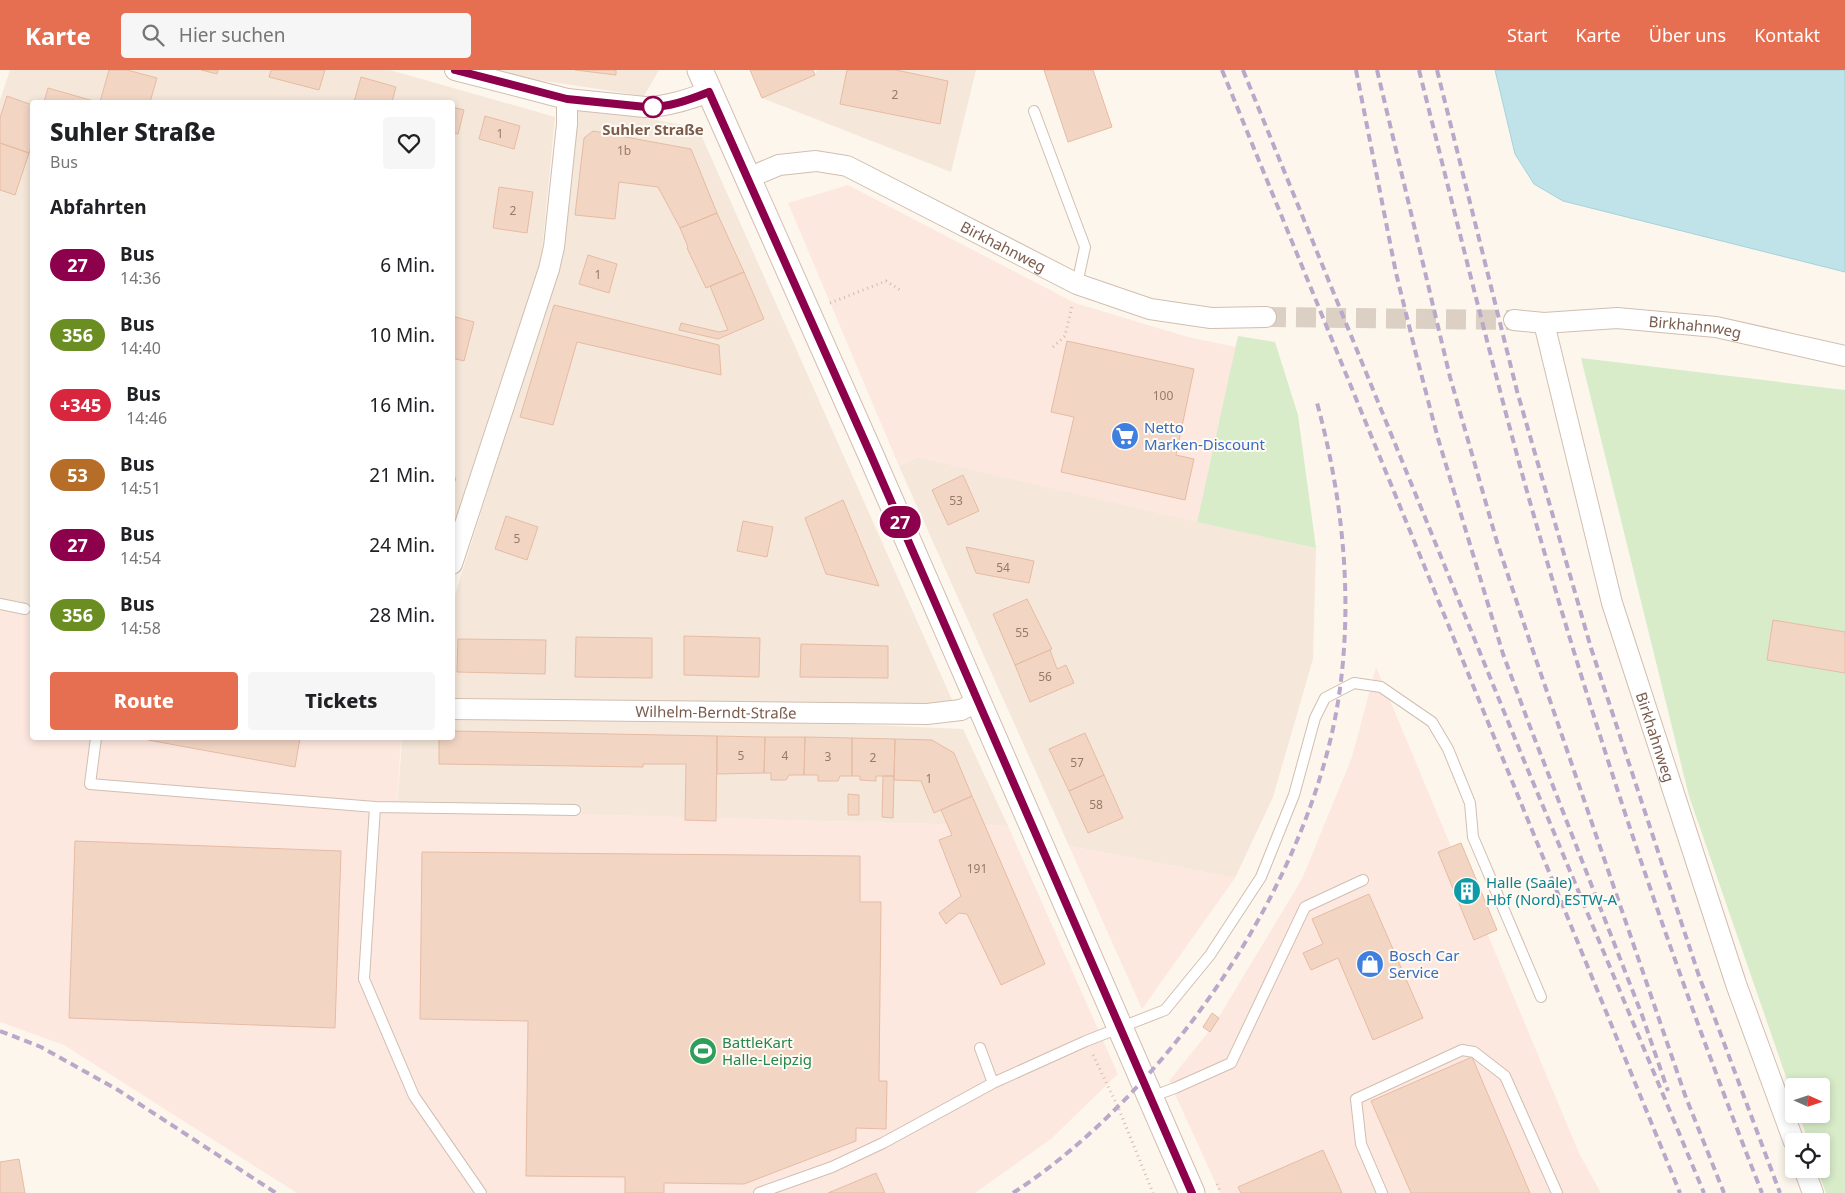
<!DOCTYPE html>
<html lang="de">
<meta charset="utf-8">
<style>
:root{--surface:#fff;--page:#f6f6f6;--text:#202124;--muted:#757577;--accent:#e76f51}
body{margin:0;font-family:"Noto Sans",sans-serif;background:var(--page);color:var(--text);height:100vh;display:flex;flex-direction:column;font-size:19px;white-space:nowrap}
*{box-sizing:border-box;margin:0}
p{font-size:16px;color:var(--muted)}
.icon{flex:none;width:28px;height:28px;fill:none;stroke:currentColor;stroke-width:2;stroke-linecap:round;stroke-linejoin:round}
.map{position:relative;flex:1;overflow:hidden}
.details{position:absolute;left:30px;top:30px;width:425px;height:640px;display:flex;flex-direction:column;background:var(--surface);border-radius:5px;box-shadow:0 2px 8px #0003}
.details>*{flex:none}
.badge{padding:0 10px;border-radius:16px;font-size:18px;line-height:32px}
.needle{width:32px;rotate:93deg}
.fabs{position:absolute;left:1785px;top:1008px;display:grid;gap:10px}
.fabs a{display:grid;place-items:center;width:45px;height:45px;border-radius:5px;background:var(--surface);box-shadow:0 2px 8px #0003;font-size:25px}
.map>.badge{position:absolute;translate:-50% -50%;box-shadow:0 0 0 2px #fff}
h2{padding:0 20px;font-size:19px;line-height:45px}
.round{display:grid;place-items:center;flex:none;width:52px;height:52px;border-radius:5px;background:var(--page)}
.overview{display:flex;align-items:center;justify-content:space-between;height:85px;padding:0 20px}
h1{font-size:24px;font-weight:800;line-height:38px}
.action{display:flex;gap:10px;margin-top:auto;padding:10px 20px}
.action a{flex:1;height:58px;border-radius:5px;background:var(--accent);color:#fff;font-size:20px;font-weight:800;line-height:58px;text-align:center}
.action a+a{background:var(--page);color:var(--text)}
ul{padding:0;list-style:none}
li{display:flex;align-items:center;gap:15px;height:70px;padding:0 20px}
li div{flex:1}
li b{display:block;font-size:19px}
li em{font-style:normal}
li .badge{min-width:55px;font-weight:700;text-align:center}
header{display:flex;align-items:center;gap:30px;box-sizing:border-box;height:70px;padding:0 25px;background:var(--accent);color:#fff}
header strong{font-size:24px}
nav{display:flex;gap:28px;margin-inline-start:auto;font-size:18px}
.search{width:350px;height:45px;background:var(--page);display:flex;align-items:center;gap:12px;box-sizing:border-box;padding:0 18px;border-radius:5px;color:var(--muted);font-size:19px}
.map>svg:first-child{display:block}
.residential{fill:#f5e8da}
.commercial{fill:#fde8e0}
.green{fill:#d8ecc9}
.water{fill:#bfe3e8;stroke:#a5d3da}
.building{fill:#f3d5c3;stroke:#e6bba3}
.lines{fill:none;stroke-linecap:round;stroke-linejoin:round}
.minor-tunnel{stroke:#dcd0c4;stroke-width:20;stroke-dasharray:20 10;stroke-linecap:butt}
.service-casing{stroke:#d1beb0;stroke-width:12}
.minor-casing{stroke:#d1beb0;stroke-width:22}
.tertiary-casing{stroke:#d1beb0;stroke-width:27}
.path{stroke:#d9b8a5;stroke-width:3;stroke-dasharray:1 4;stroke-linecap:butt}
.service{stroke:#fff;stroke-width:10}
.minor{stroke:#fff;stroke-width:20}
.tertiary{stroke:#fff;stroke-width:25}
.rail{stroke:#b9a8c9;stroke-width:4;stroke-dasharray:8 5;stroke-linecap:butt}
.line-casing{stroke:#fff;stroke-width:11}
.line{stroke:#8d004b;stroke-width:8}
.stop-dot{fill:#fff;stroke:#8d004b;stroke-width:2.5}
.labels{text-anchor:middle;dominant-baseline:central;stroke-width:4;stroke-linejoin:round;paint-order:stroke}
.number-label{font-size:12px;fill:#987a6a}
.stop-label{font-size:15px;font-weight:bold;fill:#7a5c4d;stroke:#fffaf3}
.street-label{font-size:15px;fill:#7a5c4d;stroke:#fffaf3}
.shop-label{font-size:15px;fill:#366cbe;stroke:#fffaf3;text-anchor:start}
.culture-label{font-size:15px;fill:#0d838f;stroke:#fffaf3;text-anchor:start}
.leisure-label{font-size:15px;fill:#27864d;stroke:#fffaf3;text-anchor:start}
</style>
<header>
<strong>Karte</strong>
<div class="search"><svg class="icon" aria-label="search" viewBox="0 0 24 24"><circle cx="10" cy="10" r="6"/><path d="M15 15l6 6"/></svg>Hier suchen</div>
<nav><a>Start</a><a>Karte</a><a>Über uns</a><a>Kontakt</a></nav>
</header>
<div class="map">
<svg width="1845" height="1123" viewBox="0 0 1845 1123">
<rect width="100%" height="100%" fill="#fdf6ec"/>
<path class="residential" d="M 10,0 L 390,0 L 555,47 L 540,202 L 453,461 L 452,32 L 32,32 L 32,539 L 0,530 L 0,30 Z
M 497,0 L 659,0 L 644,26 L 532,9 Z
M 817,0 L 976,0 L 951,102 L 762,28 L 815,5 Z
M 577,35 L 698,58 L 953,632 L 930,636 L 453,628 L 453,531 L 561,189 Z
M 918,387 L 1316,478 L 1313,589 L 1273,727 L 1235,808 L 1069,776 L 899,396 Z
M 453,637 L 963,659 L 1008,756 L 397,740 L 402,668 L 452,668 Z"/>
<path class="commercial" d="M 848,115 L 1075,233 L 1188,267 L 1236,277 L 1197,452 L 918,387 L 899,396 L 788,133 Z
M 0,538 L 32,543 L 32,668 L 401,668 L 397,739 L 1008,756 L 1118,1004 L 1051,1069 L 975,1123 L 297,1123 L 64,975 L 0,952 Z
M 1376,597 L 1579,1083 L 1601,1123 L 1220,1123 L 1169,1011 L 1214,955 L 1302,809 L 1352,687 Z
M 1069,776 L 1235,808 L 1142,939 Z"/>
<path class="green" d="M 1238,266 L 1275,272 L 1298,345 L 1316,478 L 1197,452 Z
M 1581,288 L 1845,320 L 1845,1123 L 1826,1123 L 1817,1099 L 1821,1099 L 1821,1071 L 1808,1071 L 1799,1044 L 1821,1044 L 1821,1016 L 1794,1016 L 1794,1030 L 1689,726 Z"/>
<path class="water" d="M 1495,0 L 1845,0 L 1845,202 L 1563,131 L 1534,114 L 1515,84 Z"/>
<path class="building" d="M 109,0 L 127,0 L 157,8 L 150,32 L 100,32 Z
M 201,0 L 218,0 L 217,4 Z
M 271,0 L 325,0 L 319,20 L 269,7 Z
M 575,0 L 616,0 L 616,5 Z
M 750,0 L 813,0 L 815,5 L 762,28 Z
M 847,0 L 896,0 L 948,11 L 940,54 L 840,34 Z
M 1044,0 L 1093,0 L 1112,57 L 1068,72 Z
M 361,7 L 396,17 L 392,32 L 354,32 Z
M 48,18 L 97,32 L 44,32 Z
M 7,26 L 32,35 L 32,73 L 29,83 L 0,73 L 0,48 Z
M 452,37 L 464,40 L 458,64 L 452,62 Z
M 485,46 L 520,56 L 514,79 L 479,69 Z
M 593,61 L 691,79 L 717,143 L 680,158 L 658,117 L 619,112 L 615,149 L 575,145 L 584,68 Z
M 0,73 L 29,83 L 15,125 L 0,120 Z
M 499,117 L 533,122 L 527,163 L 493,158 Z
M 717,143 L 744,202 L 706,218 L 687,178 L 688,177 L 680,158 Z
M 588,185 L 617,194 L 609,223 L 579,214 Z
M 744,202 L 764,249 L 718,269 L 679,260 L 681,253 L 719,262 L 728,260 L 710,216 Z
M 554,235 L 719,275 L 721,305 L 577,272 L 553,355 L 520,347 Z
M 452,246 L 474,252 L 464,291 L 452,288 Z
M 1067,271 L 1194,299 L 1176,385 L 1194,389 L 1185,430 L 1061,402 L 1074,347 L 1051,342 Z
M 963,405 L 979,441 L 948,455 L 932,420 Z
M 452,407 L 456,408 L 452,420 Z
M 843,430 L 879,516 L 826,504 L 805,448 Z
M 506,446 L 538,457 L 527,490 L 495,479 Z
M 743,451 L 773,457 L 767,487 L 737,481 Z
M 966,477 L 1034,491 L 1029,513 L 976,503 Z
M 1027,529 L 1052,579 L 1015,595 L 993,544 Z
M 1773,550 L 1845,562 L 1845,603 L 1767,590 Z
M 684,566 L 760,568 L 759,607 L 684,605 Z
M 576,567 L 652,568 L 652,608 L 575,607 Z
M 458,569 L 546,570 L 545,604 L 457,602 Z
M 801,574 L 888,576 L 888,608 L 800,607 Z
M 1050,580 L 1057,599 L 1066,595 L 1074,613 L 1030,632 L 1015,595 Z
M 452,661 L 717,666 L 716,751 L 685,750 L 686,694 L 643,694 L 643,697 L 439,694 L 439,668 L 452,668 Z
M 1085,663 L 1104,705 L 1069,721 L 1049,679 Z
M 717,666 L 765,667 L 764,703 L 717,704 Z
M 765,667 L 805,667 L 804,705 L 789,705 L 786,710 L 771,710 L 771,703 L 764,703 Z
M 805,667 L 852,668 L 852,706 L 840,706 L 838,711 L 818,711 L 818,705 L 804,705 Z
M 149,668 L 300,668 L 295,697 L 148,670 Z
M 852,668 L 895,669 L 894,706 L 876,706 L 876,711 L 860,710 L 860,706 L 852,706 Z
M 895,669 L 932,670 L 954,683 L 972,726 L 934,743 L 921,711 L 894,710 Z
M 1104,705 L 1123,748 L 1088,763 L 1069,721 Z
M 883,706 L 894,706 L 893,748 L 882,747 Z
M 848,724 L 859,725 L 859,745 L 848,745 Z
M 972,726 L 1045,894 L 1001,915 L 967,844 L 959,843 L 946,854 L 939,843 L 961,826 L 939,770 L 952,765 L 941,740 Z
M 75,771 L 341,781 L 335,958 L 69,948 Z
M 1461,773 L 1497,860 L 1474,870 L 1438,782 Z
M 422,782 L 860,786 L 860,832 L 881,832 L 879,1011 L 887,1011 L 886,1059 L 856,1058 L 856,1071 L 744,1114 L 664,1113 L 664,1123 L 625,1123 L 625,1107 L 526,1106 L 528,951 L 420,949 Z
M 1369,824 L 1423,948 L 1373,970 L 1338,888 L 1311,900 L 1303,883 L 1323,874 L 1312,849 Z
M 1212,943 L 1219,948 L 1210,962 L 1203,957 Z
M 1472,987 L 1530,1123 L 1411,1123 L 1371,1031 Z
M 1323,1080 L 1342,1123 L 1241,1123 L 1238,1117 Z
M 19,1089 L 25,1123 L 0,1123 L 0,1092 Z
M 876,1103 L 885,1123 L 828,1123 Z"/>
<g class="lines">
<path class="minor-tunnel" d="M 1266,247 L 1514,250"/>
<g class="service-casing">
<path id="service" d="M 1034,41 L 1085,177 L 1077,214
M 0,534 L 25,539
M 96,668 L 90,714 L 375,737
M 980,978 L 993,1013
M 1151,1027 L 1175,1018 L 1231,993 L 1305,837 L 1363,810
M 481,1123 L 414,1026 L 364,909 L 375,737 L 575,740
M 759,1123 L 832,1097 L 883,1073 L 993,1013 L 1086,971 L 1165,940 L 1210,885 L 1261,807 L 1294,725 L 1315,648 L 1325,628 L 1354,613 L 1381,617 L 1432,652 L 1448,679 L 1470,733 L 1473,767 L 1541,927
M 1382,1123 L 1361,1074 L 1356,1029 L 1462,980 L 1474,982 L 1505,1006 L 1557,1123"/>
</g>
<g class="minor-casing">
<g id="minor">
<path d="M 455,0 L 567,29 L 645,37 C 667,37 689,29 709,22"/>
<path id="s1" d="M 748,108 L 779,95 L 816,91 L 847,96 L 1077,214 L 1150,239 L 1211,248 L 1266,247"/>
<path id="s2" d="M 1514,250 L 1544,253 L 1617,248 L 1716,257 L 1845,286"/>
<path id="s3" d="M 1544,253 L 1612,533 L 1736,914 L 1794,1072"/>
<path d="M 452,494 L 549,199 L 554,177 L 567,54 L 567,29"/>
<path id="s4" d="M 452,639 L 927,644 L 961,640 L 977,632"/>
<path d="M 1804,1099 L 1813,1123"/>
</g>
</g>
<g class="tertiary-casing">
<path id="tertiary" d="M 700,0 L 870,383 L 1192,1123"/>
</g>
<path class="path" d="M 830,233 L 886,211 L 900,220
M 1053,277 L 1065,266 L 1072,236
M 1093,985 L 1118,1037 L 1153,1123
M 1217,1114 L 1221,1123"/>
<use href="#service" class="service"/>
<use href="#minor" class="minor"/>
<use href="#tertiary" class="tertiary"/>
<path class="rail" d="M 1222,0 L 1680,1123
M 1243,0 L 1520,681 L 1704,1123
M 1356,0 L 1396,203 L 1416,284 L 1437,365 L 1491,544 L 1503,584 L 1532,662 L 1642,945 L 1668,1021
M 1377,0 L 1450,307 L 1497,472 L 1531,575 L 1685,1025 L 1724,1123
M 1419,0 C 1454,140 1488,279 1526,418 C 1593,656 1671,892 1762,1123
M 1437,0 L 1517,321 L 1591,578 L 1699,906 L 1780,1123
M 0,961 L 41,977 L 118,1020 L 276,1123
M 1013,1123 C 1168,1022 1308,816 1338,632 C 1354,531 1343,427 1316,329"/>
</g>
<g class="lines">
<g class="line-casing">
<path id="line" d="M 455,0 L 567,29 L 646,37 C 667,38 689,30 709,22 L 870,383 L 1192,1123"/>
</g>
<use href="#line" class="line"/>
</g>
<defs>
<g id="supermarket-disc" transform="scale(1.4375)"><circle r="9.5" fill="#3f7fe0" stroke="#fffaf3"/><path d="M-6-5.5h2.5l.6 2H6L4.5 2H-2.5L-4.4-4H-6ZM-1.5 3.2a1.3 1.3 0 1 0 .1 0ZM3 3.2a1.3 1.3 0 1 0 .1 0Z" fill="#fff"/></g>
<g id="building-disc" transform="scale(1.4375)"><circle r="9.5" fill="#0f9aa8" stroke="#fffaf3"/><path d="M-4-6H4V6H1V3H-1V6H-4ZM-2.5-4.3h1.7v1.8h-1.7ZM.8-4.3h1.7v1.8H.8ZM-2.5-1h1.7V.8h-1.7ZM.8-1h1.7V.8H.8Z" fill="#fff"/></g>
<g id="shop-disc" transform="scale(1.4375)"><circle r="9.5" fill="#3f7fe0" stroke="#fffaf3"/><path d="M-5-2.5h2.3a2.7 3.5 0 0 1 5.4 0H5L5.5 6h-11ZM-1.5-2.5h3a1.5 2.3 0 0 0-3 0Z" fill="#fff"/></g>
<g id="stadium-disc" transform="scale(1.4375)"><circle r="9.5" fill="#2e9e5b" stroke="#fffaf3"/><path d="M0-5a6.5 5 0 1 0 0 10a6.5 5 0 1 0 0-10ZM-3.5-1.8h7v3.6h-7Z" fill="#fff"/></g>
</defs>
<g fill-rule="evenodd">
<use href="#supermarket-disc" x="1125" y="366"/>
<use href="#building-disc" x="1467" y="821"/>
<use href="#shop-disc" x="1370" y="894"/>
<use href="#stadium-disc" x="703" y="981"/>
</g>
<circle class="stop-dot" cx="653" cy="37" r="10"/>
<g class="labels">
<g class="number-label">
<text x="895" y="24">2</text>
<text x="500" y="63">1</text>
<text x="624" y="80">1b</text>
<text x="513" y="140">2</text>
<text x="598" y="204">1</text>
<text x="1163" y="325">100</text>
<text x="956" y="430">53</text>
<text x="517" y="468">5</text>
<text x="1003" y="497">54</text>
<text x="1022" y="562">55</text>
<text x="1045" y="606">56</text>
<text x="741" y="685">5</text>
<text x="785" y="685">4</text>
<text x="828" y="686">3</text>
<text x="873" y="687">2</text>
<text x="1077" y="692">57</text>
<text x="929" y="708">1</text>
<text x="1096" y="734">58</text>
<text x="977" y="798">191</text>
</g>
<g class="stop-label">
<text x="653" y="59">Suhler Straße</text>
</g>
<g class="street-label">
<text stroke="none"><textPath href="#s1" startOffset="278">Birkhahnweg</textPath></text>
<text stroke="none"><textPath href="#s2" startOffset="182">Birkhahnweg</textPath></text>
<text stroke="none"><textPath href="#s4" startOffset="264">Wilhelm-Berndt-Straße</textPath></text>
<text stroke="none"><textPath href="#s3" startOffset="429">Birkhahnweg</textPath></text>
</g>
<g class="shop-label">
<text x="1144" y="357">Netto<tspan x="1144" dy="17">Marken-Discount</tspan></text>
<text x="1389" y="885">Bosch Car<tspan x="1389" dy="17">Service</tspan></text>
</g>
<g class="culture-label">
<text x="1486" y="812">Halle (Saale)<tspan x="1486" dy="17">Hbf (Nord) ESTW-A</tspan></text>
</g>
<g class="leisure-label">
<text x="722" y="972">BattleKart<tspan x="722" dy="17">Halle-Leipzig</tspan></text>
</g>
</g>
</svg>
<div class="fabs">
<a><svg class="needle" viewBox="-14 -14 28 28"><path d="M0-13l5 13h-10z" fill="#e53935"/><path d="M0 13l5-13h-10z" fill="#757577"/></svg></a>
<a><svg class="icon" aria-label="locate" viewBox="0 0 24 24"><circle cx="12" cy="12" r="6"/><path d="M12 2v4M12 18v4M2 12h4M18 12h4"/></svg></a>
</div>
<b class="badge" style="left:900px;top:452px;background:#8d004b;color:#fff">27</b>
<section class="details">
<div class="overview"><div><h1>Suhler Straße</h1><p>Bus</p></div><a class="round"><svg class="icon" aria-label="heart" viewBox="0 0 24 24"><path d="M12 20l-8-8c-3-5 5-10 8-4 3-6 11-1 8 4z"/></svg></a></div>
<h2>Abfahrten</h2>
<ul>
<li><span class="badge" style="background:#8d004b;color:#fff">27</span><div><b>Bus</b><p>14:36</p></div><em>6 Min.</em></li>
<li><span class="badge" style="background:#6b8e23;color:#fff">356</span><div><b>Bus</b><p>14:40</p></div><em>10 Min.</em></li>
<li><span class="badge" style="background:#d7263d;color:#fff">+345</span><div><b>Bus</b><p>14:46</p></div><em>16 Min.</em></li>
<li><span class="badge" style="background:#b56d28;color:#fff">53</span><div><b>Bus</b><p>14:51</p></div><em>21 Min.</em></li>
<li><span class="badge" style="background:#8d004b;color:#fff">27</span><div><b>Bus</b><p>14:54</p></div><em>24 Min.</em></li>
<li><span class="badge" style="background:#6b8e23;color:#fff">356</span><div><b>Bus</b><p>14:58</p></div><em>28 Min.</em></li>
</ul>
<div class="action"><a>Route</a><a>Tickets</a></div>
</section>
</div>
